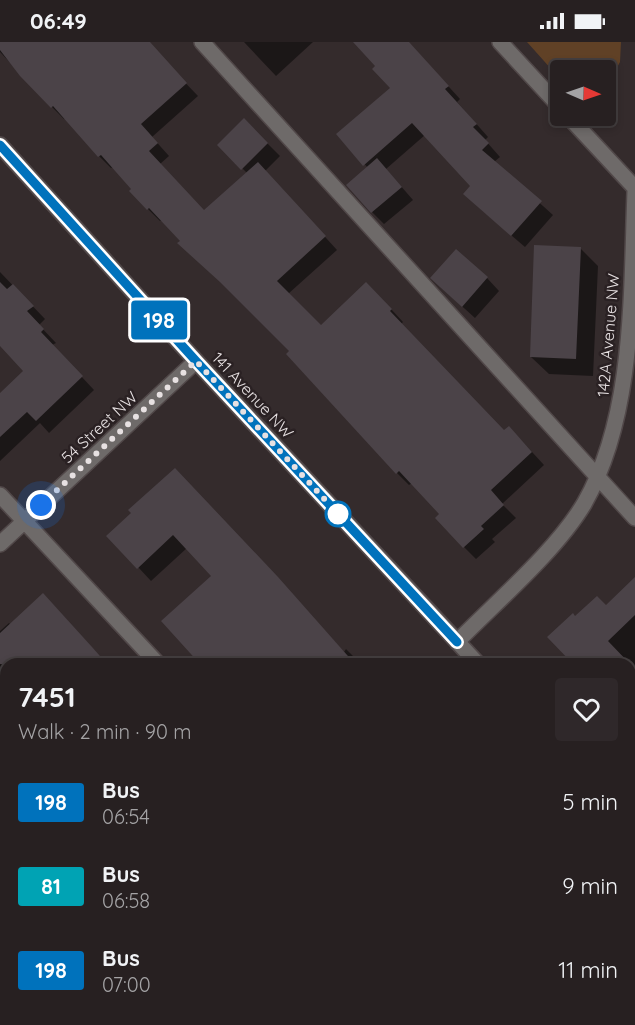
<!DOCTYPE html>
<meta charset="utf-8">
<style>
:root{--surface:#272021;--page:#2f282a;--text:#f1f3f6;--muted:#a4a3a5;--line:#433e3f}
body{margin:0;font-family:Quicksand,sans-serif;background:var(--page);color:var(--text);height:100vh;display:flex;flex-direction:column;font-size:22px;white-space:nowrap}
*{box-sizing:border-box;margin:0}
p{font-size:20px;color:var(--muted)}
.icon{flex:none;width:33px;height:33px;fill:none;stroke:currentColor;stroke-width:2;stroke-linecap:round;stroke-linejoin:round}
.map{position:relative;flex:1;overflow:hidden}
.panel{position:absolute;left:0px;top:616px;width:636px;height:368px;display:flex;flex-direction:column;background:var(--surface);border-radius:18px 18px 0 0;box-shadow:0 3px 9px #0003,0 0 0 2px var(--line)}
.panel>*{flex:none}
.badge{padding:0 12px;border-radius:4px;font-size:21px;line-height:39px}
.needle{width:39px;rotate:92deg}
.controls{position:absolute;left:550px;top:18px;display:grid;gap:12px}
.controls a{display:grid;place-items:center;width:66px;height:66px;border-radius:6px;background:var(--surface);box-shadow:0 3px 9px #0003,0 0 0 2px var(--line);font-size:30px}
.you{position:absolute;width:30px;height:30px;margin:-15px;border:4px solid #fff;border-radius:50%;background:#1a73e8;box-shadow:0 0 0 9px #1a73e833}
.map>.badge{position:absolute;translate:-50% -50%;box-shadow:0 0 0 3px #fff}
.round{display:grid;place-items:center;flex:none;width:63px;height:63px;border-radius:6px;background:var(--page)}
.overview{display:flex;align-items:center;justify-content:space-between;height:102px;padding:0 18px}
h1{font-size:28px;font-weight:700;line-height:45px}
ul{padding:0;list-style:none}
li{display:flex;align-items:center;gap:18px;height:84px;padding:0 18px}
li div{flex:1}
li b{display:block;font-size:22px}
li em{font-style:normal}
li .badge{min-width:66px;font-weight:700;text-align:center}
.status{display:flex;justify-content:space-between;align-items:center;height:42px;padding:0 30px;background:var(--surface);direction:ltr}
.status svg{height:16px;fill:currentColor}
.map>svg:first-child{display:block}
.green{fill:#604126}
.shadow{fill:#0007}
.building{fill:#4b4348}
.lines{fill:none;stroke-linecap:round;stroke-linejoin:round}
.minor-casing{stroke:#514849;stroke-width:18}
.minor{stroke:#6e6a69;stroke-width:15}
.line-casing{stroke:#fff;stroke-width:14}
.line{stroke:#0072bc;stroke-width:9}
.walk{stroke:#e7e1e2;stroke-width:6;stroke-dasharray:0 10.8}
.stop-dot{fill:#fff;stroke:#0072bc;stroke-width:3}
.labels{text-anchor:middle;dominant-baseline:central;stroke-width:5;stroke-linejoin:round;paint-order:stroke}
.street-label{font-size:16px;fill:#e7e1e2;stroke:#2a2123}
</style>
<div class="status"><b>06:49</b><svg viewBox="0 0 49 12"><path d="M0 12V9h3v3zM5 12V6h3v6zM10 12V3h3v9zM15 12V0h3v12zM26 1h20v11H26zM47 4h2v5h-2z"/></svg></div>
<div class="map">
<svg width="635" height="983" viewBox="0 0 635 983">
<rect width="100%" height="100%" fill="#342b2c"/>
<path class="green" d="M 527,0 L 621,0 L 620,20 L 609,40 L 606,41 L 606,28 L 561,28 L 561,38 Z"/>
<path class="shadow" d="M 0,0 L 146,0 L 198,54 L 152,95 L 169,114 L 160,122 L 204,170 L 247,131 L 219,103 L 257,91 L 280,114 L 265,129 L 337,208 L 288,252 L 321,285 L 379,254 L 403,280 L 401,282 L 504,390 L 521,398 L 544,423 L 502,462 L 516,476 L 492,497 L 495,500 L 476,517 L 464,505 L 441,472 L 412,441 L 409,443 L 397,431 L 288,312 L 291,309 L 162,178 L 160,179 L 148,167 L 131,149 L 134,147 L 113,125 L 111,126 L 99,114 L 65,76 L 64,77 L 52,65 L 0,10 Z
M 244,0 L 313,0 L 276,34 Z
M 355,0 L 408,0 L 460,57 L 457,60 L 488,95 L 485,98 L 500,115 L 494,120 L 553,173 L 525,205 L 477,164 L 472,144 L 425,93 L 386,127 L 413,158 L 384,182 L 372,170 L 368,126 L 338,92 L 392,46 L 377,24 Z
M 580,206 L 598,224 L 593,334 L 549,332 L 531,315 Z
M 0,230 L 45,277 L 39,283 L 56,301 L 52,303 L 94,348 L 49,391 L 40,381 L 0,419 L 0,353 L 25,329 L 0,302 Z
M 487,236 L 499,249 L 475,276 L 444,248 Z
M 175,428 L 344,610 L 346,607 L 361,622 L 203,622 L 163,579 L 214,534 L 187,506 L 151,539 L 138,525 Z
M 635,537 L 635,688 L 630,683 L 630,622 L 574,622 L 549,595 L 576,576 L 606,565 Z
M 56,566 L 106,622 L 6,622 L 6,665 L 0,658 L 0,589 L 9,581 L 11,583 Z
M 0,890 L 6,896 L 6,966 L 0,960 Z
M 630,918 L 633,920 L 635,918 L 635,981 L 630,976 Z
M 16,978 L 78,978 L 83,983 L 19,983 Z
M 286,978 L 339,978 L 344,983 L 291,983 Z
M 440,978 L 457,978 L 462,983 L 434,983 Z
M 529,978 L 557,978 L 562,983 L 534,983 Z"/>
<path class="building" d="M 0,0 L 150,0 L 187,41 L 141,82 L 158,101 L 149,109 L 204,168 L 258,120 L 326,194 L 277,239 L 321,283 L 366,240 L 392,267 L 390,269 L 504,388 L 509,384 L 532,410 L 491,448 L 504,463 L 481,484 L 484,487 L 463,506 L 435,476 L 439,472 L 399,429 L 396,432 L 286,312 L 289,309 L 220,240 L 177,201 L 180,199 L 149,166 L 147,168 L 129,149 L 131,147 L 101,113 L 98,115 L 53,64 L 51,66 L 20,34 L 0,8 Z
M 353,0 L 409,0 L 449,44 L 445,47 L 477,82 L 473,85 L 489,101 L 482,108 L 542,159 L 511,194 L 463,152 L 470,144 L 412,81 L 363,124 L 336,92 L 390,46 L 372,27 L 375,24 Z
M 244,76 L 268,101 L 241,128 L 217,103 Z
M 377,116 L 402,145 L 371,171 L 346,143 Z
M 534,203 L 581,205 L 576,317 L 530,315 Z
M 456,207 L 488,235 L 462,265 L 430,236 Z
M 0,240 L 7,247 L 13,242 L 34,264 L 27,269 L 44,287 L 41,290 L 83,334 L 36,379 L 27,370 L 0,395 L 0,351 L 23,329 L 0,304 Z
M 175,426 L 278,535 L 355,622 L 200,622 L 161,579 L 211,534 L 173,493 L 137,527 L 106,494 L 131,471 L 128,468 Z
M 635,535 L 635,573 L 608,599 L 630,622 L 573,622 L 547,595 L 573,571 L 575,574 L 597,554 L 606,563 Z
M 43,551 L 92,605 L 107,622 L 0,622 L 0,591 Z"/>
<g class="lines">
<g class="minor-casing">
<path id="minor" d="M 202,0 L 635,476
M 500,0 L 561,66
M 568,74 L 635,146
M 0,103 L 196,319 L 478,622
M 0,453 L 158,622
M 0,502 L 196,319
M 457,600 C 497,559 555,510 584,462 C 635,373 631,249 635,149
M 0,778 L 6,784
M 630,786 L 635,791
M 180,978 L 185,983
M 488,978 L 492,983"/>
</g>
<use href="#minor" class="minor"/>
</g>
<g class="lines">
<g class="line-casing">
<path id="line" d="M 0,103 L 196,319 L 457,600"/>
</g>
<use href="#line" class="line"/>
<path class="walk" d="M 41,463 L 196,319 L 343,477 L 338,472"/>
</g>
<circle class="stop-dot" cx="338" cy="472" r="12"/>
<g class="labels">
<g class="street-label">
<text transform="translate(608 293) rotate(-85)">142A Avenue NW</text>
<text transform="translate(253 353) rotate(47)">141 Avenue NW</text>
<text transform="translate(99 385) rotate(-43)">54 Street NW</text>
</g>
</g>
</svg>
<div class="controls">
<a><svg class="needle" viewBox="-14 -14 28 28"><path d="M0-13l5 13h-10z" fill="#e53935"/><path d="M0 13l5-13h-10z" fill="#a4a3a5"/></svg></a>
</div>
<div class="you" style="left:41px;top:463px"></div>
<b class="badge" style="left:159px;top:278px;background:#0072bc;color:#fff">198</b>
<section class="panel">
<div class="overview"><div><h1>7451</h1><p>Walk · 2 min · 90 m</p></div><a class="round"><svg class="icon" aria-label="heart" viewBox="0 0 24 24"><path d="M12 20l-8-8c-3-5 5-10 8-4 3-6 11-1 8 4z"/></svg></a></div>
<ul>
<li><span class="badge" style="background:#0072bc;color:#fff">198</span><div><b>Bus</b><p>06:54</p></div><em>5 min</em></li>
<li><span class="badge" style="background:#00a3b4;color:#fff">81</span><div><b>Bus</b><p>06:58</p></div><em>9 min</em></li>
<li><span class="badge" style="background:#0072bc;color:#fff">198</span><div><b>Bus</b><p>07:00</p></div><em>11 min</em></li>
</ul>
</section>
</div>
